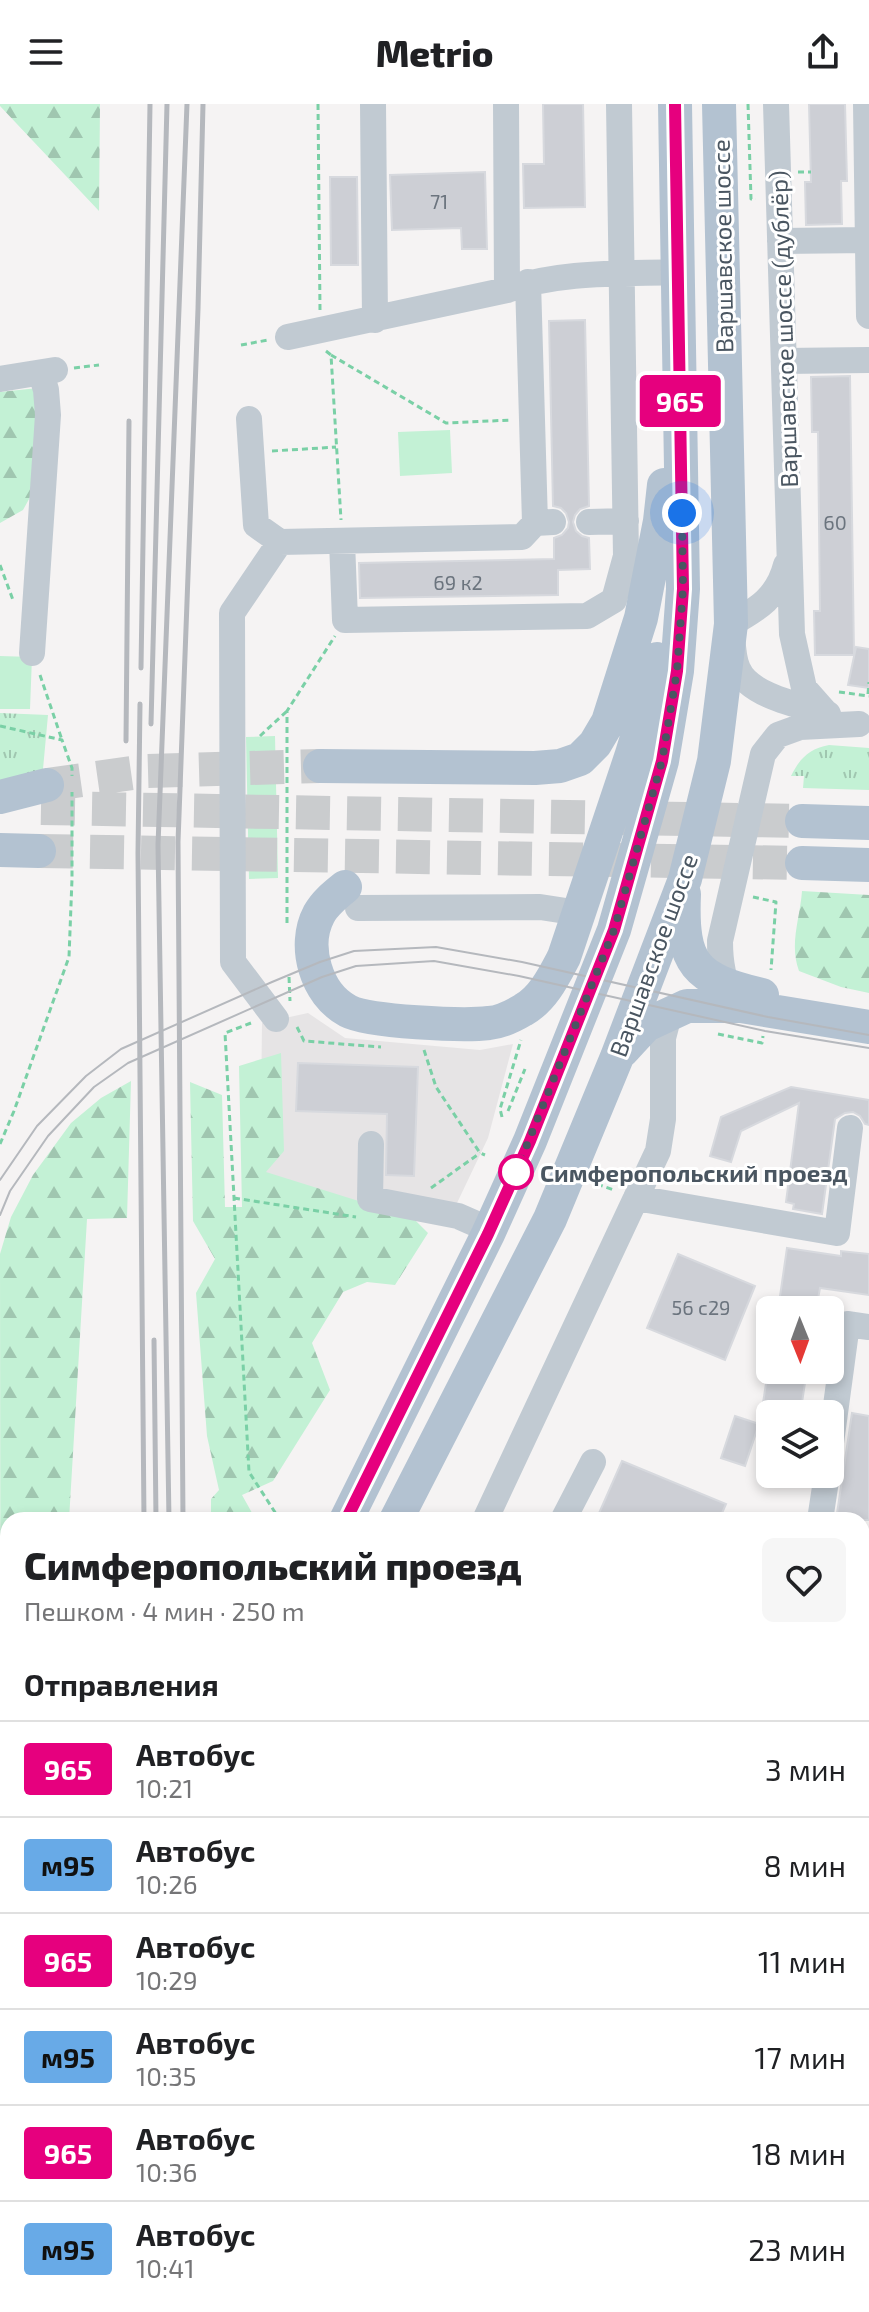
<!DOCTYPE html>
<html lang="ru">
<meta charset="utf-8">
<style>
:root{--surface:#fff;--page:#f6f6f6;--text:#202124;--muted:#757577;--line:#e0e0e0}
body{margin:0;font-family:"Exo 2",sans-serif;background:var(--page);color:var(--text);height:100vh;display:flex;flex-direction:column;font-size:30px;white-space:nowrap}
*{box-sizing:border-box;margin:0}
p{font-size:26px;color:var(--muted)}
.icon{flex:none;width:44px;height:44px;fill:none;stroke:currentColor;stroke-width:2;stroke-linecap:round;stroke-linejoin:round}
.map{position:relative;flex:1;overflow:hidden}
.side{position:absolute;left:0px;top:1408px;width:870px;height:800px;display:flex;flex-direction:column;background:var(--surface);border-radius:24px 24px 0 0;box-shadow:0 4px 12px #0003}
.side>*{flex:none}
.badge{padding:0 16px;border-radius:6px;font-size:28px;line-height:52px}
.needle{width:52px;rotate:179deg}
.tools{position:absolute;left:756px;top:1192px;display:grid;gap:16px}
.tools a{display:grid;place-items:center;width:88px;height:88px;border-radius:12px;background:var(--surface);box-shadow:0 4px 12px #0003;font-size:40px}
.you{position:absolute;width:40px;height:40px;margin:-20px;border:6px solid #fff;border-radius:50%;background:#1a73e8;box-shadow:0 0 0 12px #1a73e833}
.map>.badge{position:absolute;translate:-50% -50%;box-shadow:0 0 0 4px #fff}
h2{padding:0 24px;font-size:30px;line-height:72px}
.round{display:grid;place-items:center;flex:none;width:84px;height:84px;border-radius:12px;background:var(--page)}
.summary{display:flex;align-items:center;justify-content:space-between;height:136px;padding:0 24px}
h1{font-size:38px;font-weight:800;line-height:60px}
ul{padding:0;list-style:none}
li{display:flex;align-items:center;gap:24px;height:96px;padding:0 24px;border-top:2px solid var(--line)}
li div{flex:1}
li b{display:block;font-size:30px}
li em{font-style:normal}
li .badge{min-width:88px;font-weight:700;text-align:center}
header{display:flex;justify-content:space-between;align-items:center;height:104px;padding:0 24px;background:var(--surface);font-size:36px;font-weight:800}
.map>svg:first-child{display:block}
.education{fill:#e6e4e5}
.grass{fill:url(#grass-tufts)}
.forest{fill:url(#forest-firs)}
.green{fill:#c3f1d5}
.building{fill:#cdcfd5;stroke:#d7d9de;stroke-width:2}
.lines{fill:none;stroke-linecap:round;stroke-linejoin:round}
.major-tunnel{stroke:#caccce;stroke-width:34;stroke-dasharray:34 17;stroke-linecap:butt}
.path{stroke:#7ad0a6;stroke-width:3;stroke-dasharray:6 4;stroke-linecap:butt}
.minor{stroke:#c1cad2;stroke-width:26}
.major{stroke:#b3c2d1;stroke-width:34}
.tram{stroke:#b5b8bd;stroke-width:2}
.rail{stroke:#b5b8bd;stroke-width:5}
.line-casing{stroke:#fff;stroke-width:18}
.line{stroke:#e6007e;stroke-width:12}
.walk{stroke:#4a5661;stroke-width:8;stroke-dasharray:0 14.4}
.stop-dot{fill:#fff;stroke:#e6007e;stroke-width:4}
.labels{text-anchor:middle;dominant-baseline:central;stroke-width:6;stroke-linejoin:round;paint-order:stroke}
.number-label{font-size:20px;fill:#6b747e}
.street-label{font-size:24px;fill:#4a5661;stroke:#fff}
.stop-label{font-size:24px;font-weight:bold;fill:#4a5661;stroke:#fff;text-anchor:start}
</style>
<header><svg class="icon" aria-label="menu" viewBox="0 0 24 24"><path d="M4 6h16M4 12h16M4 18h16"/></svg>Metrio<svg class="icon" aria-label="share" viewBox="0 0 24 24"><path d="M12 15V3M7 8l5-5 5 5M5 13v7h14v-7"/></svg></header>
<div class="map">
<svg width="869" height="2208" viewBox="0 0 869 2208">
<defs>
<pattern id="grass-tufts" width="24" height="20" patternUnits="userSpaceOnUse" patternTransform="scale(2)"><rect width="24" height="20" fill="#c3f1d5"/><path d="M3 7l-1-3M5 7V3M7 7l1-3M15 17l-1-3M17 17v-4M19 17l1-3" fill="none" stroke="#a0c6b0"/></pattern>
<pattern id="forest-firs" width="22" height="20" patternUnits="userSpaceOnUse" patternTransform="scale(2)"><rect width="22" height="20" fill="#c3f1d5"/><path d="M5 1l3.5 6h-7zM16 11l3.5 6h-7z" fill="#a0c6b0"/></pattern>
</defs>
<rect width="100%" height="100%" fill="#f5f3f3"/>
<path class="education" d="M 308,909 L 345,934 L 480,946 L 513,940 L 488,1034 L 447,1120 L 260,1091 L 262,919 Z"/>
<path class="grass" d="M 0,609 L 48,611 L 42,676 L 0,676 Z
M 829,641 L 869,644 L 869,686 L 803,684 L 804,672 L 791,672 C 800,654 809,645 829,641 Z"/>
<path class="forest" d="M 0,0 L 100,0 L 99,107 L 0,2 Z
M 38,284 L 39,377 L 23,406 L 0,419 L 0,288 Z
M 802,787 L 869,791 L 869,889 L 841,883 L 799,867 C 789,840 800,815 802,787 Z
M 281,949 L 284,1047 L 266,1068 L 413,1114 L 428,1129 L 395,1181 L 367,1178 L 343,1188 L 312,1239 L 330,1286 L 273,1377 L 242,1391 L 256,1416 L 211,1416 L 211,1395 L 219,1386 L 207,1332 L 196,1189 L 215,1155 L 193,1117 L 190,978 L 222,991 L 225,1103 L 242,1103 L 239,962 Z
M 131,977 L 127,1114 L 87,1115 L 69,1416 L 8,1416 L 8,1995 L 1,2007 L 0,1150 L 11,1113 L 33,1071 L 71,1019 L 101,994 Z"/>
<path class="green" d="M 450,326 L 452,369 L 400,372 L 398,328 Z
M 0,552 L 32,553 L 30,605 L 0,605 Z
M 275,632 L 278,774 L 249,775 L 246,633 Z
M 242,2200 L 355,2200 L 355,2208 L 242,2208 Z"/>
<path class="building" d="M 543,0 L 583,0 L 585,103 L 524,104 L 523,60 L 544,60 Z
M 809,0 L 845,0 L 847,77 L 841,77 L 842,120 L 806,121 L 805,78 L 811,78 Z
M 485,68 L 487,145 L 462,145 L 461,124 L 392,126 L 390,71 Z
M 330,73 L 357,73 L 358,161 L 331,161 Z
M 585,216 L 589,402 L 580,405 L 575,411 L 573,418 L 576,427 L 582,432 L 589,434 L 590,465 L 558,466 L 558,491 L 360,494 L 359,459 L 554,455 L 554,434 L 562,431 L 568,424 L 569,418 L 566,409 L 561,404 L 553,402 L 549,217 Z
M 850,272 L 854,551 L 815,551 L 814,507 L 820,507 L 818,328 L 812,328 L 811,273 Z
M 856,543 L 869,545 L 869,584 L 848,581 Z
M 298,959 L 418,963 L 414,1072 L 386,1071 L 387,1010 L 296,1007 Z
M 791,983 L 869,996 L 869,1021 L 865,1020 L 860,1012 L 853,1008 L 845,1009 L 835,1015 L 822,1110 L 793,1105 L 794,1100 L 786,1098 L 799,999 L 741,1027 L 731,1058 L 710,1052 L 721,1013 Z
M 787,1144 L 841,1152 L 841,1147 L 869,1150 L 869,1191 L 820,1184 L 816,1206 L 778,1206 Z
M 678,1150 L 755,1182 L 725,1256 L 647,1224 Z
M 768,1266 L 807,1266 L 801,1305 L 763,1299 Z
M 852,1309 L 869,1312 L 869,1416 L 836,1416 Z
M 735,1312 L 759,1320 L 745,1362 L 721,1354 Z
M 622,1357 L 726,1400 L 719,1416 L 596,1416 Z"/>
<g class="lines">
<path class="major-tunnel" d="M 47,681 L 146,667 L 320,662
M 41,704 L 802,717
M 39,747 L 802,759"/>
<path class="path" d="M 318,0 L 320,206
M 748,0 L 751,95 L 756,95
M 798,68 L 811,68
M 241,241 L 268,236
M 326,247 L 331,251 L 341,416
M 331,251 L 446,319 L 512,316
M 74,264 L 99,261
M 272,347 L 336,343
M 0,461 L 13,496
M 40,571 L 62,636
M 839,588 L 869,592
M 868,590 L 869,578
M 0,622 L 62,636 L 72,664 L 72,672
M 260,632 L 287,607
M 753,793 L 776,798 L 771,866
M 287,819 L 287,607 L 335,532
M 289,873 L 290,897
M 251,919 L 225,929 L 249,1368 L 280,1416
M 297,923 L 304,937 L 381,943
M 718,930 L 762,939 L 763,932
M 424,946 L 436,983 L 480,1049 L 485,1051
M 508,1007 L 525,965
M 502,1013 L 500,1005 L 521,936
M 0,1040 L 14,1007 L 69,853 L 72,775 L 72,688
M 597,1080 L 614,1086
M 431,1084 L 480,1049
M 234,1094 L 356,1113
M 862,2022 L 869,2024
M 257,2200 L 257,2208"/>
<path class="minor" d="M 373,0 L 375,216
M 506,0 L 507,186
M 776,0 L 792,530 L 804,584 L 827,610
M 866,0 L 869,212
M 780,137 L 868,136
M 528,178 L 535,419 L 553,418
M 288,233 L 507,186 C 560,167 622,170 678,168
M 784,257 L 869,256
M 0,275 L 55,266
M 249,315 L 256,421 L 280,438 L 522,433 L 535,419
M 589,418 L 626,417
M 342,437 L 345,516 L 587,512 L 614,496 L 626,452 L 619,0
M 786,461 C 778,493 758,505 731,520 C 733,534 732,553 738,565 C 749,592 802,602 828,610
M 32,549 L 48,311 L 46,286 L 41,269
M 358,804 L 540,803 L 579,809
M 732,892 C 722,875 720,857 720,837 L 763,650 L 778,631 L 800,623 L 859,620
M 276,915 L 233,858 L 232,509 L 280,438
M 371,1040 L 370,1095 L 458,1112 L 490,1126
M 636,1094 L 837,1129 L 850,1024
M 830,1346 L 847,1220 L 869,1223
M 485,1416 L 658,1047 L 663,1015 L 663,934 L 669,911
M 563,1416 L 593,1358
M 820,1416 L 827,1370
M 862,1513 L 869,1514
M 862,1678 L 869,1680
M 866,1986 L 866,1767
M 862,2187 L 869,2177
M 371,2208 L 371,2200
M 482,2208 L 482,2200
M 541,2208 L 541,2200
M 730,2208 L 730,2200
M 846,2208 L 852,2200"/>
<path class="major" d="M 320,662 L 535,664 L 560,662 L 580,655 L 595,640 L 608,618 L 641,514 L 660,417 L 664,381
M 0,693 L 47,681
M 802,717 L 869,719
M 0,746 L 39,747
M 802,759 L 869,761
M 345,783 C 335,791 325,799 319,810 C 302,842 316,890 348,907 C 369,918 464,922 489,919 C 501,918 513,912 523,906 C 543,895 554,872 564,853 L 632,650 L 652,584 L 657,555
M 684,790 C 681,861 695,875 762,891
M 622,947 L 646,921 L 687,902 L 741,902 L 869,923
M 346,1416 L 488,1130 L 530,1037 L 614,826 L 662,657 L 677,567 L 683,485 L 675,0
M 396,1416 L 550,1115 L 617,953 L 685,775 L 714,657 L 731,520 L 719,0
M 0,2141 L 8,2124
M 15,2208 L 19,2200"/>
<path class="tram" d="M 0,1076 L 37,1022 L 86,972 L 121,945 L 272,878 L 320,858 L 354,847 L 436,843 L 522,858 L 768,913 L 869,931
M 0,1111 L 10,1087 L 48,1032 L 94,983 L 128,959 L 322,873 L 356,862 L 434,857 L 519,872 L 765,927 L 869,944"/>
<path class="rail" d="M 141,564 L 150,0
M 140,600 L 138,749 L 144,1416
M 151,620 L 167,0
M 126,637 L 129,317
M 154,1236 L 156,1416
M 169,1416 L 158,741 L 187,0
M 183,1416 L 178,738 L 198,205 L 203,0
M 150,2200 L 150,2208
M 168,2200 L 168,2208
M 181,2200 L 181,2208
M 194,2200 L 195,2208"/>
</g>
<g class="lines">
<g class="line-casing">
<path id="line" d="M 346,1416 L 488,1130 L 530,1037 L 614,826 L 662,657 L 677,567 L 683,485 L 675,0"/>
</g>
<use href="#line" class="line"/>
<path class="walk" d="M 516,1068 L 614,826 L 662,657 L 677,567 L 683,485 L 682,409"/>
</g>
<circle class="stop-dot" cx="516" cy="1068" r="16"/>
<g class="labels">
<g class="number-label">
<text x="439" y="97">71</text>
<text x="835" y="418">60</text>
<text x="458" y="478">69 к2</text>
<text x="701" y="1203">56 с29</text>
</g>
<g class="street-label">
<text transform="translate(722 142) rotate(-91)">Варшавское шоссе</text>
<text transform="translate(783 225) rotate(-92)">Варшавское шоссе (дублёр)</text>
<text transform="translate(653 851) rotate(-70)">Варшавское шоссе</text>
</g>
<g class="stop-label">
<text x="540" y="1068">Симферопольский проезд</text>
</g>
</g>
</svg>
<div class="tools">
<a><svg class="needle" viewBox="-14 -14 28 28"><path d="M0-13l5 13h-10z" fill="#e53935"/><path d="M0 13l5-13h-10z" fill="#757577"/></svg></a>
<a><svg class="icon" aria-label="layers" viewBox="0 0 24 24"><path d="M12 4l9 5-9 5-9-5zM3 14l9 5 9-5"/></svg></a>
</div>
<div class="you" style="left:682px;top:409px"></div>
<b class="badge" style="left:680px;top:297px;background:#e6007e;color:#fff">965</b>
<section class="side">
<div class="summary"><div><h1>Симферопольский проезд</h1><p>Пешком · 4 мин · 250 m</p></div><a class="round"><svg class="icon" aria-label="heart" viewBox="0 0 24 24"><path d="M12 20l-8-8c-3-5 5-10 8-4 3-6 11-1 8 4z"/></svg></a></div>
<h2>Отправления</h2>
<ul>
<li><span class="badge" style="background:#e6007e;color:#fff">965</span><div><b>Автобус</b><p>10:21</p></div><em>3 мин</em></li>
<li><span class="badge" style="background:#68aae7;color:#111">м95</span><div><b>Автобус</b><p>10:26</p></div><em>8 мин</em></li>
<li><span class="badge" style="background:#e6007e;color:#fff">965</span><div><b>Автобус</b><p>10:29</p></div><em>11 мин</em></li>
<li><span class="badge" style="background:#68aae7;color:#111">м95</span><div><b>Автобус</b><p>10:35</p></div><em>17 мин</em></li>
<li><span class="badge" style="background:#e6007e;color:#fff">965</span><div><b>Автобус</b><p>10:36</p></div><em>18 мин</em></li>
<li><span class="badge" style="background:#68aae7;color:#111">м95</span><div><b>Автобус</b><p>10:41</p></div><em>23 мин</em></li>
</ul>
</section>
</div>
